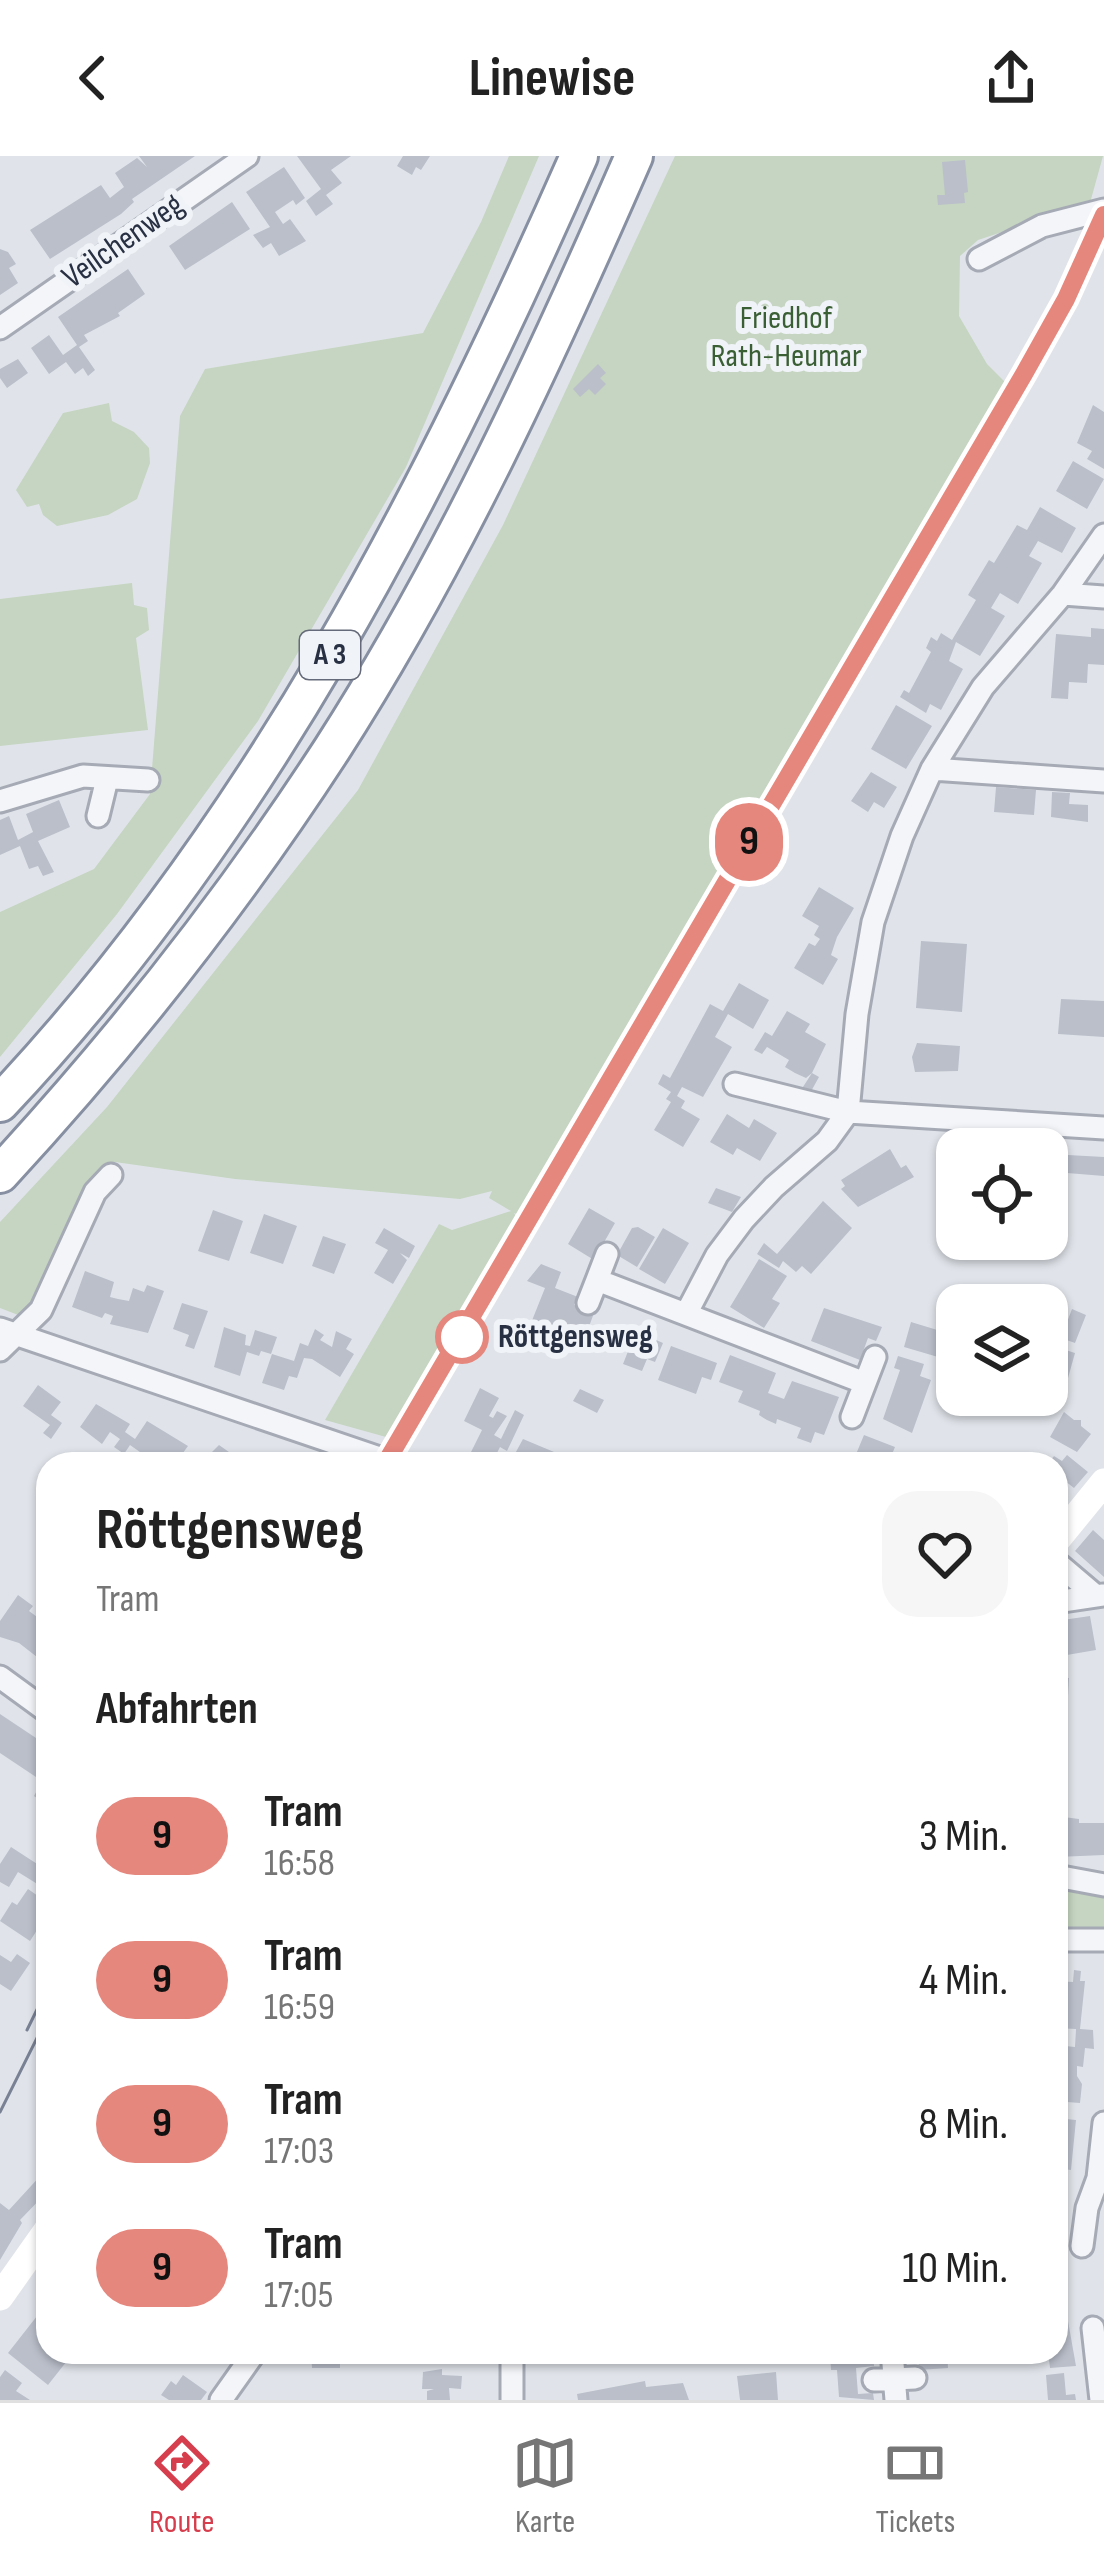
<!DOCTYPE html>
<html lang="de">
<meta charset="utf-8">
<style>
:root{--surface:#fff;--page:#f6f6f6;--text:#222;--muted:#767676;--line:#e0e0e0;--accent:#d63e4d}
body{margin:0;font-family:"Sofia Sans Condensed",sans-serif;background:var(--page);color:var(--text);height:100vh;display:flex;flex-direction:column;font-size:45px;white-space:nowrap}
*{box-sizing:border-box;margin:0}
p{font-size:39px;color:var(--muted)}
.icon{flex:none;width:66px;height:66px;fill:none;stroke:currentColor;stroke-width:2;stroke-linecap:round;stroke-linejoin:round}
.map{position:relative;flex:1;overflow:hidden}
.sheet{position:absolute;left:36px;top:1296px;width:1032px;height:912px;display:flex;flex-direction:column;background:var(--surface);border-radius:36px;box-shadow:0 3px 9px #0004}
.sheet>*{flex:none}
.badge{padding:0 24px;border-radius:39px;font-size:42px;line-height:78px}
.buttons{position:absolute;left:936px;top:972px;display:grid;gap:24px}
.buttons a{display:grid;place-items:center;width:132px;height:132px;border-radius:24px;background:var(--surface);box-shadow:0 3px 9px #0004;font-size:60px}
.map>.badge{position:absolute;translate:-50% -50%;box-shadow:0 0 0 6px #fff}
h2{padding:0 60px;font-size:45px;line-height:108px}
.round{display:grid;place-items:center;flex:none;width:126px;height:126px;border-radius:36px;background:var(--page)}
.head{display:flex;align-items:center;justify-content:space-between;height:204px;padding:0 60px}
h1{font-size:57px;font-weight:700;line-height:90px}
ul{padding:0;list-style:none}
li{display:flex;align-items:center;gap:36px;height:144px;padding:0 60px}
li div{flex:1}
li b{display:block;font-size:45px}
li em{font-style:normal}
li .badge{min-width:132px;font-weight:700;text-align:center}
header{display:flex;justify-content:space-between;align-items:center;height:156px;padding:0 60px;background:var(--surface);font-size:54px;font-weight:700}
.tab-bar{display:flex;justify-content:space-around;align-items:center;height:168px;border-top:3px solid var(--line);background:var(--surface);font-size:33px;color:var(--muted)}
.tab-bar a{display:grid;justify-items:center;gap:6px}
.tab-bar .active{color:var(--accent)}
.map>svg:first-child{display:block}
.green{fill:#c5d5c1}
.building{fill:#babfca}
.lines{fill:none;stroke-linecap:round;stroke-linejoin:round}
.street-casing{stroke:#a5aab5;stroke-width:27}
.highway-casing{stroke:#8790a2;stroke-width:42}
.street{stroke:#f3f5f8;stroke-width:21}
.secondary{stroke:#fff;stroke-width:27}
.highway{stroke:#fff;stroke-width:36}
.tram{stroke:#798295;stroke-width:3}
.line-casing{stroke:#fff;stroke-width:27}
.line{stroke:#e6877e;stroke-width:18}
.stop-dot{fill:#fff;stroke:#e6877e;stroke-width:6}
.labels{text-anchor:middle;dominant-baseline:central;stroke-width:12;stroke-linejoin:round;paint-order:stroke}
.shield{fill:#f0f3f7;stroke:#646a79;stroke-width:3}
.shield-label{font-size:30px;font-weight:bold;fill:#283043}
.street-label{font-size:33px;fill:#283043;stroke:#f0f3f7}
.park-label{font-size:33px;fill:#3a5f34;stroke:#f0f3f7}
.stop-label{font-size:33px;font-weight:bold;fill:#283043;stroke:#f0f3f7;text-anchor:start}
</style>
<header><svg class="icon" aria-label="back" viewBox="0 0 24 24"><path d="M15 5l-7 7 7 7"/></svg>Linewise<svg class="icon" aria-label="share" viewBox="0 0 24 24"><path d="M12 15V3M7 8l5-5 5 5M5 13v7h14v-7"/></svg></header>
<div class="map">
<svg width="1104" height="2244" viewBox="0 0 1104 2244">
<rect width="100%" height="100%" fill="#e0e4ea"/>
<path class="green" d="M 509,0 L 539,0 L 406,311 L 258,565 L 117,758 L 0,901 L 0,756 L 94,713 L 150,638 L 180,260 L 205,213 L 423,177 L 481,66 Z
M 675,0 L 1103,0 L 1090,47 L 978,84 L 960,100 L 959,160 L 987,208 L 1005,226 L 527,1063 L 514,1057 L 518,1064 L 386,1281 L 325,1264 L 439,1068 L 452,1074 L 511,1055 L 489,1042 L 492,1035 L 460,1043 L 235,1023 L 115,1006 L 90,1032 L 26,1162 L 0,1152 L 0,1066 L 107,951 L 358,634 L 503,369 Z
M 109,247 L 112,265 L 134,276 L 149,292 L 150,307 L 137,343 L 108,359 L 57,370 L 43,359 L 39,348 L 27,351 L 16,334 L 63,257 Z
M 132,427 L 134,449 L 147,452 L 149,474 L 136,482 L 148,574 L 0,590 L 0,443 Z
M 1067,1731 L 1104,1736 L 1104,1776 L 1060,1773 Z"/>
<path class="building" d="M 139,0 L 195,0 L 132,43 L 134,46 L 121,58 L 50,103 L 30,74 L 101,29 L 110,42 L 124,31 L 115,17 L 137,2 L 147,11 Z
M 297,0 L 351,0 L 331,14 L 342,27 L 326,39 L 333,48 L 316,60 L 306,45 L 321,33 Z
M 403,0 L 430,0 L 421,14 L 416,11 L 412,19 L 397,10 Z
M 965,4 L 968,36 L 964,37 L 965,47 L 938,49 L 937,39 L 945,39 L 942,6 Z
M 284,11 L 305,42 L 296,49 L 293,44 L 275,56 L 283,68 L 290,63 L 306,85 L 279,100 L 271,87 L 263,92 L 253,79 L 270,71 L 246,36 Z
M 232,46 L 250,73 L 185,114 L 169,90 Z
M 0,93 L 8,96 L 16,108 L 9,112 L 18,127 L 0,139 Z
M 128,113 L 145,138 L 118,157 L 120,160 L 84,179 L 88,185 L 79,191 L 95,214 L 88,220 L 83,212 L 75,218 L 66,206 L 49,218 L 31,192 L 49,179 L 63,199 L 77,189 L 58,161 Z
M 18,203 L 28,217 L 7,232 L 0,222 L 0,213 Z
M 598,208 L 606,217 L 600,222 L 606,228 L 595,239 L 589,233 L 580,241 L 573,233 Z
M 1093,249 L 1104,256 L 1104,313 L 1087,303 L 1092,295 L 1077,287 Z
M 1073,305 L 1104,323 L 1087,353 L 1056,335 Z
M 1040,351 L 1076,372 L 1062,397 L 1038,385 L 1029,400 L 1042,407 L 1018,448 L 1000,437 L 991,452 L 1005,460 L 980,500 L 956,486 L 949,505 L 963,513 L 941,554 L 930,548 L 926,557 L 900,541 L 904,534 L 909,537 L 931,496 L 926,492 L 931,481 L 937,485 L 941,477 L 952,484 L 976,444 L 968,439 L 989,404 L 994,407 L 1017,369 L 1027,374 Z
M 1091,472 L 1104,473 L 1104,509 L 1088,508 L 1087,527 L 1069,526 L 1068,543 L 1051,542 L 1056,478 L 1091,481 Z
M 896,549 L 932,570 L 906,613 L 871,593 Z
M 871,616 L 897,631 L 884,652 L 874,646 L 868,656 L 851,645 Z
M 996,631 L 1036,634 L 1034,659 L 994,656 Z
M 1052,636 L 1070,637 L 1069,648 L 1088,649 L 1088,666 L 1051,661 Z
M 59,644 L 70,671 L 38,685 L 54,716 L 43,720 L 38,710 L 29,713 L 20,690 L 0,699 L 0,664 L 9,660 L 18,684 L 33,676 L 26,658 Z
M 819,731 L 854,752 L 837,781 L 831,799 L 838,803 L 823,829 L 794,812 L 809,787 L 815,790 L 820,783 L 814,779 L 819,770 L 802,760 Z
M 921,785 L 967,788 L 962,856 L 916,852 Z
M 739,827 L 769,844 L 753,873 L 728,858 L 715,881 L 732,891 L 703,941 L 682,931 L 677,940 L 685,945 L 681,952 L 700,963 L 683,991 L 654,974 L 671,946 L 666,943 L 671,936 L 658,928 L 663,918 L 670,922 L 710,848 L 723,855 Z
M 1061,843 L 1104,845 L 1104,881 L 1058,878 Z
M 787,855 L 810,868 L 805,876 L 826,888 L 812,917 L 819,921 L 809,939 L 801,934 L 812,917 L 806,922 L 795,917 L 785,911 L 789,904 L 767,891 L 762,898 L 754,894 L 765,876 L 772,880 Z
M 917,887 L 960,890 L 958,915 L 915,916 L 912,901 Z
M 727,958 L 749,972 L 754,963 L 777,977 L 760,1005 L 737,992 L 733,999 L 710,986 Z
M 890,993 L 901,1012 L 906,1009 L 914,1021 L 858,1051 L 841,1033 L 845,1030 L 841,1024 Z
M 1068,999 L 1104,1001 L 1104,1020 L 1067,1017 Z
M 716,1032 L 741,1041 L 732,1056 L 708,1047 Z
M 823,1045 L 852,1072 L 811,1118 L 802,1110 L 796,1116 L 783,1105 L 779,1112 L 757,1098 L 764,1087 L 777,1098 Z
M 589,1052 L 615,1067 L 594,1104 L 568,1088 Z
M 213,1054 L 243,1065 L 229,1105 L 198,1095 Z
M 264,1058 L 297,1070 L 283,1108 L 250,1097 Z
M 638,1071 L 655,1081 L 637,1111 L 617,1099 L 632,1072 Z
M 384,1072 L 415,1090 L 409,1102 L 400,1097 L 407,1104 L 393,1128 L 374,1117 L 388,1094 L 375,1087 Z
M 663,1072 L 689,1087 L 665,1128 L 639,1113 Z
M 323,1080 L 346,1088 L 334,1118 L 312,1110 Z
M 759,1103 L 787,1120 L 772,1143 L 780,1147 L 764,1172 L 730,1151 Z
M 541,1108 L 561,1116 L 555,1132 L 578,1141 L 574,1149 L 594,1157 L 581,1192 L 560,1184 L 562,1179 L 531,1167 L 545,1132 L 527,1125 Z
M 85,1115 L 114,1126 L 110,1141 L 118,1143 L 129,1145 L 133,1132 L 144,1136 L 147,1129 L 164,1135 L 148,1177 L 110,1168 L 113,1160 L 105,1157 L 102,1162 L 72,1151 Z
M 182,1147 L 208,1155 L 194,1193 L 185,1190 L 189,1179 L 173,1173 Z
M 824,1152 L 882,1171 L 876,1185 L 868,1182 L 860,1204 L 811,1185 Z
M 1072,1153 L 1086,1159 L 1075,1187 L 1061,1182 Z
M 911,1166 L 957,1180 L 955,1206 L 904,1191 Z
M 224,1171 L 246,1179 L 245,1189 L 250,1190 L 255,1174 L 277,1181 L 271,1198 L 261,1195 L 259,1200 L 247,1196 L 240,1220 L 214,1211 Z
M 315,1173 L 324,1179 L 320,1184 L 332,1191 L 336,1175 L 352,1183 L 346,1193 L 354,1198 L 340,1221 L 312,1203 L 304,1202 L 297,1222 L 289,1220 L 284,1234 L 262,1227 L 272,1198 L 294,1205 L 300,1187 L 308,1190 Z
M 636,1175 L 663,1187 L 655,1206 L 647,1203 L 642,1215 L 623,1208 Z
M 1047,1188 L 1075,1197 L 1063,1240 L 1047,1235 Z
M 671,1190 L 717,1207 L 711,1224 L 702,1221 L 696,1238 L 658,1224 Z
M 730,1199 L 776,1217 L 768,1237 L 784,1243 L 792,1225 L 839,1241 L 824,1279 L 815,1276 L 811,1287 L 797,1282 L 801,1272 L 777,1263 L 776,1268 L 767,1264 L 759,1259 L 760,1255 L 738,1246 L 743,1235 L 719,1226 Z
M 898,1200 L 924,1208 L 920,1220 L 931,1224 L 912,1277 L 883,1263 L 900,1214 L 894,1212 Z
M 38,1229 L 61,1246 L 51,1259 L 62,1267 L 51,1283 L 43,1277 L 50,1269 L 23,1250 Z
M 480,1232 L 499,1242 L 489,1260 L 493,1262 L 497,1255 L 507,1260 L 494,1279 L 501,1283 L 515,1254 L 524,1259 L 507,1295 L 500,1291 L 492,1307 L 471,1296 L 482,1274 L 464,1265 Z
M 580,1233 L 604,1244 L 597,1257 L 573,1245 Z
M 96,1248 L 130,1268 L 125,1276 L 135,1283 L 147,1265 L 188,1290 L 175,1308 L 157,1308 L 130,1289 L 124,1298 L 114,1291 L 120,1283 L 110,1276 L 102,1288 L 80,1271 Z
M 1064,1256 L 1074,1264 L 1081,1264 L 1081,1270 L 1091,1278 L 1077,1296 L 1050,1281 Z
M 864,1279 L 895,1291 L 888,1308 L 866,1308 L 854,1303 Z
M 523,1283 L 566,1301 L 562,1308 L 511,1305 Z
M 219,1289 L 246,1308 L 200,1308 Z
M 1067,1299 L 1088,1316 L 1074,1332 L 1056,1318 L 1056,1308 L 1048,1308 L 1054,1300 L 1062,1305 Z
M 1093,1374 L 1104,1384 L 1104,1421 L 1075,1395 Z
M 18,1439 L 33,1450 L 29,1455 L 48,1469 L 48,1492 L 45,1490 L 37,1501 L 19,1487 L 0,1481 L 0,1465 Z
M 1090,1460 L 1096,1494 L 1061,1500 L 1056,1465 Z
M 1056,1521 L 1069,1522 L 1066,1577 L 1056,1576 Z
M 0,1558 L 48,1590 L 48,1634 L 41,1645 L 34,1640 L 42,1625 L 0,1597 Z
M 1056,1660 L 1079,1663 L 1079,1667 L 1104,1667 L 1104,1699 L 1057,1701 Z
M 11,1691 L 48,1715 L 39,1729 L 18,1716 L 9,1731 L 0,1726 L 0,1708 Z
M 28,1733 L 48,1747 L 48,1757 L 30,1785 L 0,1765 L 12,1746 L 17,1749 Z
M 17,1798 L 30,1807 L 11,1835 L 0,1828 L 0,1799 L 11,1806 Z
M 1074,1814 L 1081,1815 L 1080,1825 L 1085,1825 L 1080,1873 L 1093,1874 L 1094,1893 L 1085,1892 L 1083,1911 L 1077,1910 L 1077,1920 L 1082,1928 L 1080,1947 L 1067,1946 L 1066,1955 L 1056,1954 L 1056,1889 L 1075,1891 L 1076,1873 L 1056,1872 L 1056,1825 L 1073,1826 Z
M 1056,1962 L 1076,1964 L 1071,2014 L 1056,2012 Z
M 42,2018 L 48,2023 L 48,2035 L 20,2064 L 22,2067 L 0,2104 L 0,2047 L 9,2054 Z
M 1056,2021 L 1066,2022 L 1064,2081 L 1056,2080 Z
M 48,2146 L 48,2196 L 74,2196 L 48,2229 L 8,2197 Z
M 1056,2164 L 1068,2165 L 1076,2210 L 1050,2212 L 1048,2196 L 1056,2196 Z
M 311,2196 L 340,2196 L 340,2212 L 312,2212 Z
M 426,2196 L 464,2196 L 463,2207 L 426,2206 Z
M 873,2196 L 874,2210 L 856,2212 L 858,2238 L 873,2237 L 874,2244 L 839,2241 L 837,2214 L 831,2214 L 830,2198 Z
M 912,2196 L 947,2196 L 948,2212 L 919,2214 L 918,2203 L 913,2204 Z
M 442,2213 L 442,2219 L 462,2220 L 461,2233 L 449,2232 L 450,2244 L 427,2244 L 427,2235 L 434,2233 L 422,2233 L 423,2216 Z
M 5,2214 L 22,2227 L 16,2235 L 30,2244 L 0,2244 L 0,2221 Z
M 776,2216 L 778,2244 L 740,2244 L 737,2220 Z
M 1064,2217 L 1066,2239 L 1075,2238 L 1076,2244 L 1048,2244 L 1046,2219 Z
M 183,2219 L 207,2236 L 201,2244 L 169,2244 L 161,2239 L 171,2225 L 176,2229 Z
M 645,2225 L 646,2231 L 683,2227 L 689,2244 L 578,2244 L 577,2238 Z"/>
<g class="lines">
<g class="street-casing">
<path id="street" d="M 979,103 L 1042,70 L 1104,54
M 0,172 L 247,0
M 1063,438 L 1104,441
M 932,613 L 1104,625
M 0,645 L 83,620 L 148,624
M 98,660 L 107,623
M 735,928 L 848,956 L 1104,972
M 607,1098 L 597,1124 L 865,1227
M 588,1147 L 597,1124
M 686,1158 L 717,1099 L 744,1063 L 774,1031 L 827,985 L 848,956 L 857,858 L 873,766 L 902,680 L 932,613 L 983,531 L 1063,438 L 1104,379
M 0,1173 L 397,1308
M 0,1194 L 41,1154 L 95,1036 L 111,1019
M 852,1261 L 875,1201
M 1056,1406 L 1096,1440
M 1056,1446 L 1103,1439
M 0,1521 L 48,1556
M 1056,1720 L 1104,1729
M 1056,1784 L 1104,1784
M 1082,2090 L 1087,2052 L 1098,2022 L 1104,1967
M 1093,2172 L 1101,2244
M 512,2196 L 512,2244
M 892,2196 L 896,2244
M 874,2224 L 915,2222
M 221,2244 L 255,2196"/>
</g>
<g class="highway-casing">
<path id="highway" d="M 0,947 C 256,676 430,339 579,0
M 0,1018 C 122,886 234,744 332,593 C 451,408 546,202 634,0"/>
</g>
<use href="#street" class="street"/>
<path class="secondary" d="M 1056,1385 L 1104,1326
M 0,2141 L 48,2073"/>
<use href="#highway" class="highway"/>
<path class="tram" d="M 385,1308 L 1024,218 L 1067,143 L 1104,59
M 27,1874 L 48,1831
M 0,1956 L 48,1860"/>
</g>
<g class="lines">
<g class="line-casing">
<path id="line" d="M 385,1308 L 1024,218 L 1066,143 L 1104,59"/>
</g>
<use href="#line" class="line"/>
</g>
<circle class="stop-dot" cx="462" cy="1181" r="24"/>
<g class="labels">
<rect class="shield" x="300" y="475" width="60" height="48" rx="9"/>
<g class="shield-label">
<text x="330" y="499">A 3</text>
</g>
<g class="street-label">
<text transform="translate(123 85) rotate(-35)">Veilchenweg</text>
</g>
<g class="park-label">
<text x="786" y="162">Friedhof<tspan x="786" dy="38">Rath-Heumar</tspan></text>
</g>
<g class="stop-label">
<text x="498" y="1181">Röttgensweg</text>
</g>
</g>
</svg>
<div class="buttons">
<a><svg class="icon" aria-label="locate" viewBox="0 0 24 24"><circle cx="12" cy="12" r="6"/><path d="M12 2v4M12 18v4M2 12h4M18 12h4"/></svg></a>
<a><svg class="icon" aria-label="layers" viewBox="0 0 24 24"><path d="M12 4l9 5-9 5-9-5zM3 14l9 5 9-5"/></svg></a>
</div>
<b class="badge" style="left:749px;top:686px;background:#e6877e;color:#111">9</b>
<section class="sheet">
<div class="head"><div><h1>Röttgensweg</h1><p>Tram</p></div><a class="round"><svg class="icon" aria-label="heart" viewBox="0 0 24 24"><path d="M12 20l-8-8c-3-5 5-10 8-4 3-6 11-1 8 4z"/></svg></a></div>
<h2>Abfahrten</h2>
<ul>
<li><span class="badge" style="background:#e6877e;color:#111">9</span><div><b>Tram</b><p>16:58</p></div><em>3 Min.</em></li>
<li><span class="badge" style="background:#e6877e;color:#111">9</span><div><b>Tram</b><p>16:59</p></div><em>4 Min.</em></li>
<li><span class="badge" style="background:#e6877e;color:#111">9</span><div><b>Tram</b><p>17:03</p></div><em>8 Min.</em></li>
<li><span class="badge" style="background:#e6877e;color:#111">9</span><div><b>Tram</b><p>17:05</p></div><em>10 Min.</em></li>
</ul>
</section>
</div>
<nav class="tab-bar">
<a class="active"><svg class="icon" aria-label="directions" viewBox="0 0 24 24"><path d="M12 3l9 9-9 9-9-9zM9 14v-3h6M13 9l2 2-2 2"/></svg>Route</a>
<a><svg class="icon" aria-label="map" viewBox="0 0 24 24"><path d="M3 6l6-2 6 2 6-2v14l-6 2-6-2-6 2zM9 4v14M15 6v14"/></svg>Karte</a>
<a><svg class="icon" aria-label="tickets" viewBox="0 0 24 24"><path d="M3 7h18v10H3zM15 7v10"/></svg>Tickets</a>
</nav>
